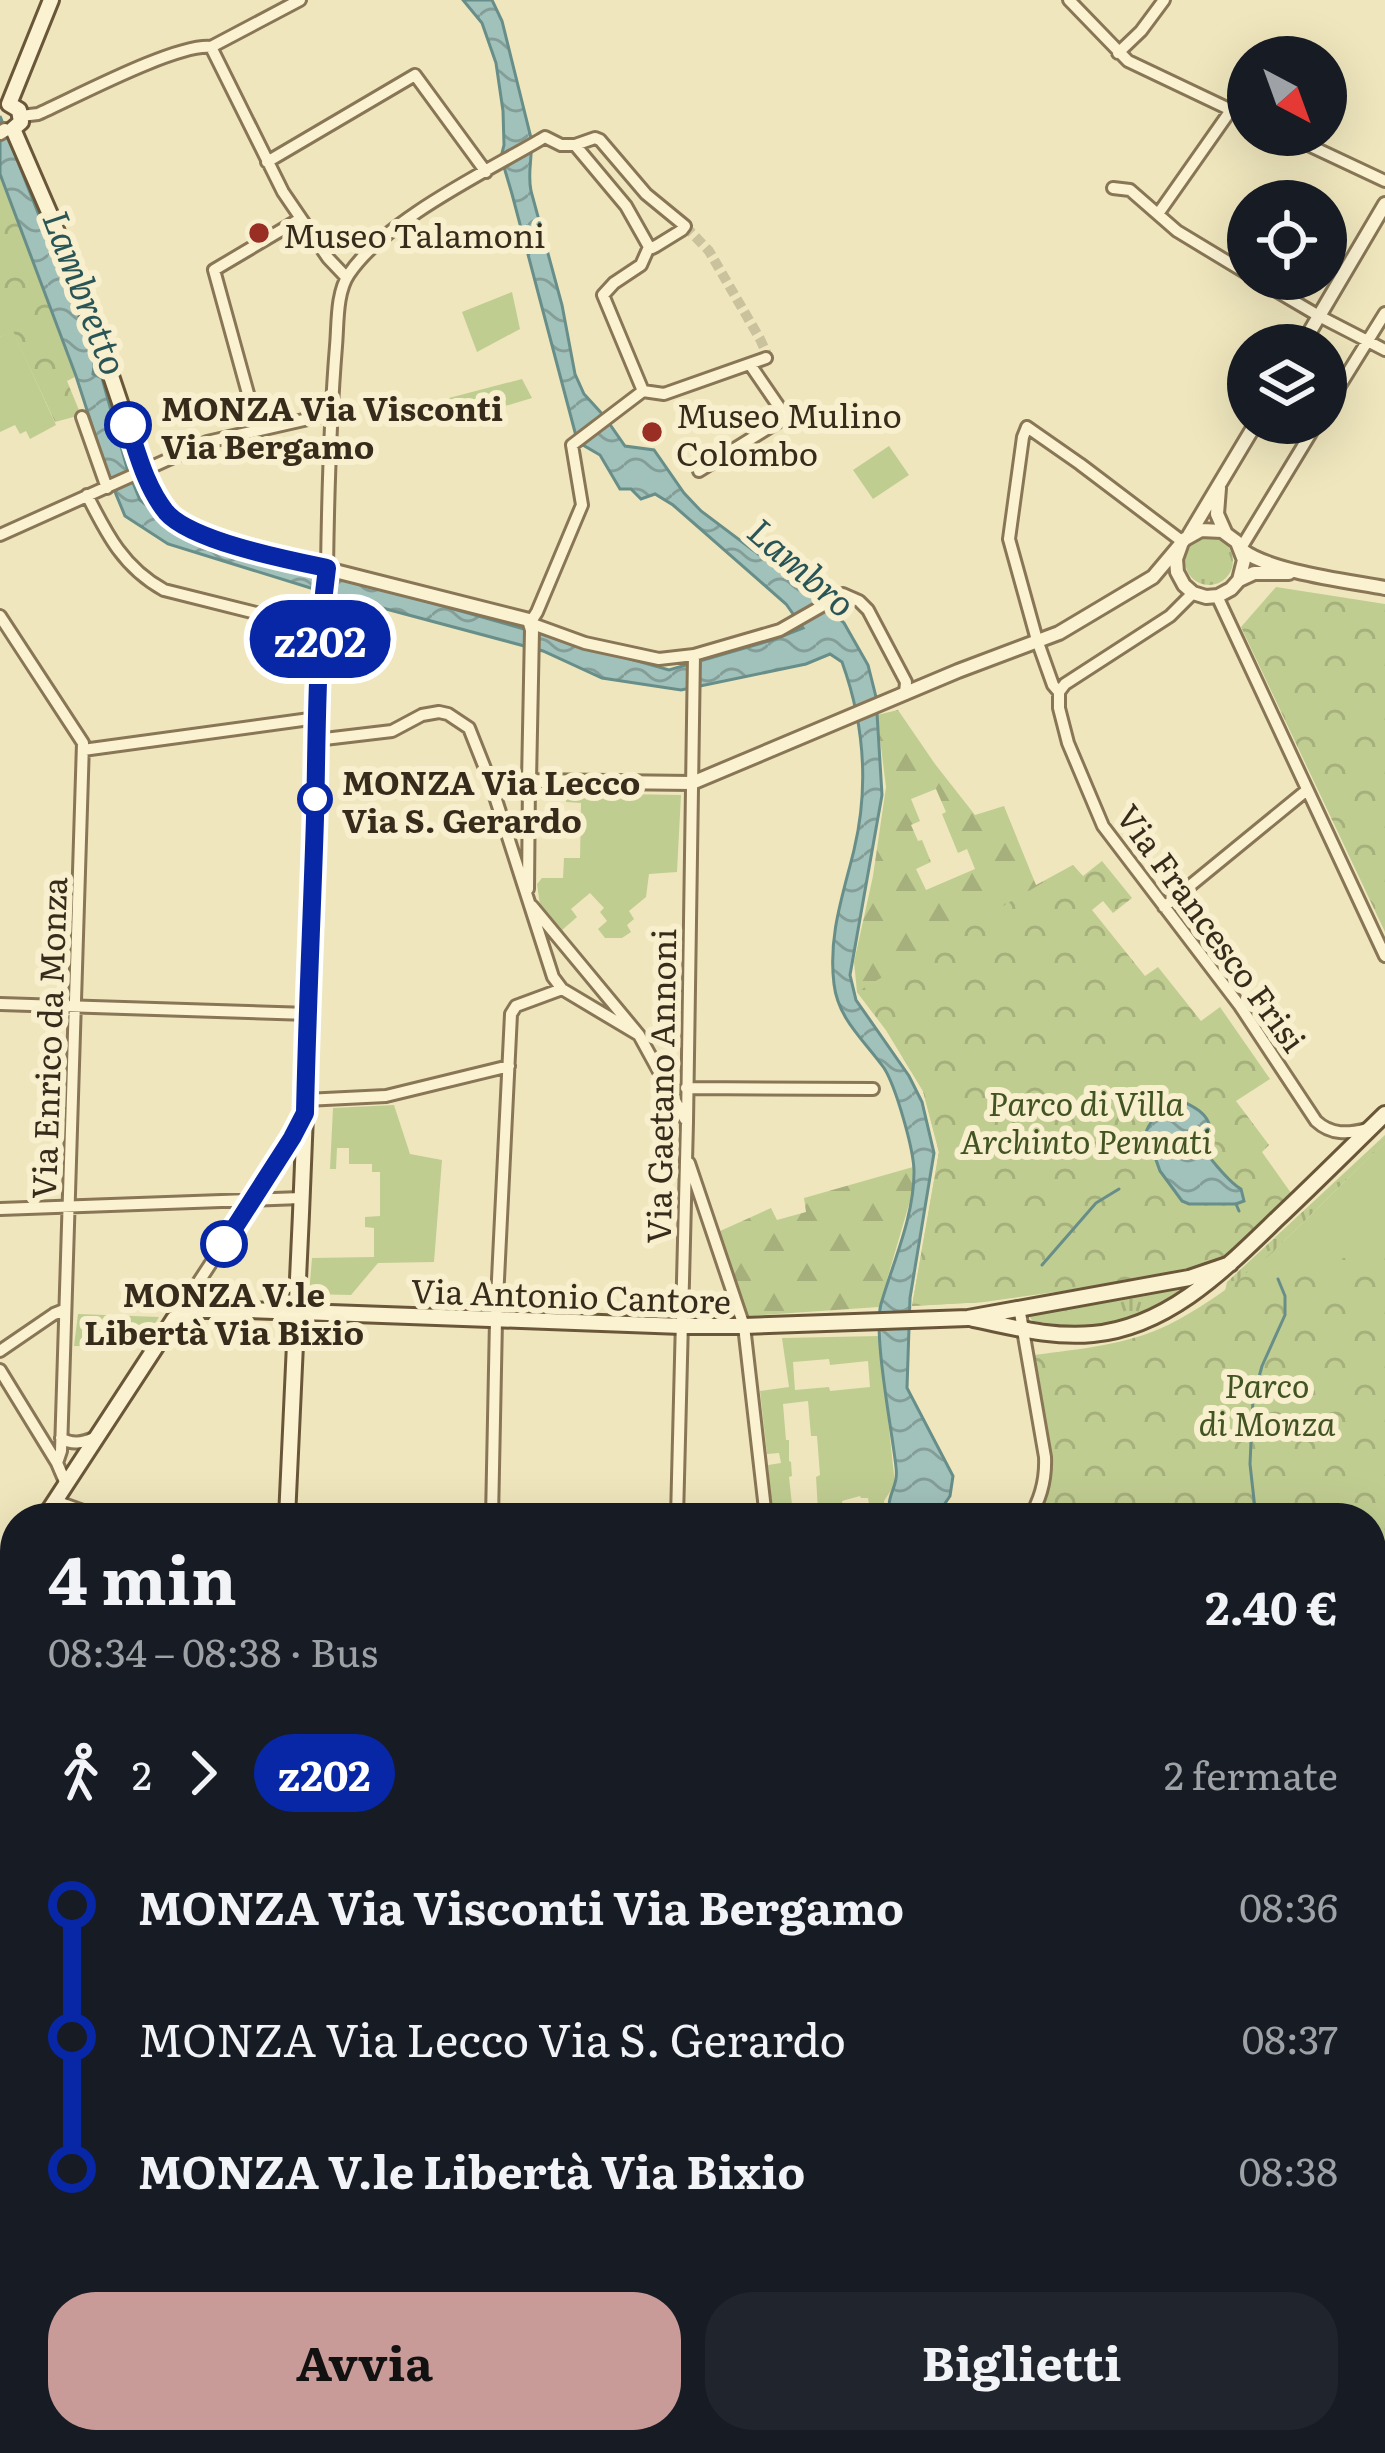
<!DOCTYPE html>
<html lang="it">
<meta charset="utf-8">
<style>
:root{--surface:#171b24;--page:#20242c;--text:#f1f3f6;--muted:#9ea1a6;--accent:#c99b98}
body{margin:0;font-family:Literata,serif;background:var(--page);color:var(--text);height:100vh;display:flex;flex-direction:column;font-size:45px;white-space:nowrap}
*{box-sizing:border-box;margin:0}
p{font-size:39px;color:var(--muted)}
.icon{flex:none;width:66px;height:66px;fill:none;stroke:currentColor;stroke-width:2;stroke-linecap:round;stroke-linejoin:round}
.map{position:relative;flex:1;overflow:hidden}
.panel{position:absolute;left:0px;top:1503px;width:1386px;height:951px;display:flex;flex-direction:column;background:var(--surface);border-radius:48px 48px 0 0;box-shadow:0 12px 48px #0002}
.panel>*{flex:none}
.badge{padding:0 24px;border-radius:39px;font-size:42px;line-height:78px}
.needle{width:78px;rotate:139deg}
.fabs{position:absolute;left:1227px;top:36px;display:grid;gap:24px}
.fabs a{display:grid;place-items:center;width:120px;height:120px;border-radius:50%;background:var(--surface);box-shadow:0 12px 48px #0002;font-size:60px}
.map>.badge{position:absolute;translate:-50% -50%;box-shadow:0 0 0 6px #fff}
.legs{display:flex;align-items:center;gap:18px;height:132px;padding:0 48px;font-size:39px}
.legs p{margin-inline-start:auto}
.headline{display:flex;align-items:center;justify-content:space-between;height:204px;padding:0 48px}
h1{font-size:66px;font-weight:700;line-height:90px}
.button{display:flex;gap:24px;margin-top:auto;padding:24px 48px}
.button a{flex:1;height:138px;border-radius:48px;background:var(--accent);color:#111;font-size:48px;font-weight:700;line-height:138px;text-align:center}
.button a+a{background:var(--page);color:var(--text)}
ul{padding:0 48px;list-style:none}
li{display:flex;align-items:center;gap:42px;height:132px;font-size:45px}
li i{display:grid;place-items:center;width:18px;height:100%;margin:0 15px;background:currentColor}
li i::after{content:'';width:30px;height:30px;margin:-15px;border:9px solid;border-radius:50%;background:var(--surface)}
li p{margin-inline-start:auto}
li:first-child i{background:linear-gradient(#0000 50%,currentColor 0)}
li:last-child i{background:linear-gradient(currentColor 50%,#0000 0)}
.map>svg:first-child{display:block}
.grass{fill:url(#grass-tufts)}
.forest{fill:url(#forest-firs);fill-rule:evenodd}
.park{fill:url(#park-crowns)}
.garden{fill:#c0cd91;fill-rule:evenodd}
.water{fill:url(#water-waves);stroke:#688e89;stroke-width:3}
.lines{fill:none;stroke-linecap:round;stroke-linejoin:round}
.stream{stroke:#688e89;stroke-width:3}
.minor-tunnel{stroke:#cac19d;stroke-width:10;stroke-dasharray:10 5;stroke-linecap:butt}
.minor-casing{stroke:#887656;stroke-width:16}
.tertiary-casing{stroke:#887656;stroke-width:18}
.secondary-casing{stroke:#6a5739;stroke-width:20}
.minor{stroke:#faf2d1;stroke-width:10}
.tertiary{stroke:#faf2d1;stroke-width:12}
.secondary{stroke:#faf2d1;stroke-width:14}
.line-1-casing{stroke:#fff;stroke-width:27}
.line-1{stroke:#0727a6;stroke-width:18}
.poi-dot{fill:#992f24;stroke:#f7efcd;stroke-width:4.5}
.stop-1-dot{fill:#fff;stroke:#0727a6;stroke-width:6}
.labels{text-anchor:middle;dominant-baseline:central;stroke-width:12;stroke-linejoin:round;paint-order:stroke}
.poi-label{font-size:33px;fill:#372b1b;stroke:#f7efcd;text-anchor:start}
.stop-label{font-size:33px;font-weight:bold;fill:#372b1b;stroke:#f7efcd;text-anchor:start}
.street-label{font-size:33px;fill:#372b1b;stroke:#f7efcd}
.park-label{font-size:33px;font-style:italic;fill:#425421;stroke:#f7efcd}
.water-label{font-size:36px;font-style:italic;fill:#2a5557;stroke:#f7efcd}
</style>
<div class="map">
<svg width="1385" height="2453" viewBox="0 0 1385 2453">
<defs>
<pattern id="grass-tufts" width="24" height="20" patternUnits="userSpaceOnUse" patternTransform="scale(3)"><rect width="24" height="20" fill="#c0cd91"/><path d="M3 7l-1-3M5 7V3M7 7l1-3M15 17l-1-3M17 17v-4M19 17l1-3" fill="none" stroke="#a6b07c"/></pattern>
<pattern id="forest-firs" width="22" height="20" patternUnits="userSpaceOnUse" patternTransform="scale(3)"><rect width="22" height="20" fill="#c0cd91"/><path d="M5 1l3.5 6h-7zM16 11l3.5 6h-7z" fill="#a6b07c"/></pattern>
<pattern id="park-crowns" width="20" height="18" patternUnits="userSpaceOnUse" patternTransform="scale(3)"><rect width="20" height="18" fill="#c0cd91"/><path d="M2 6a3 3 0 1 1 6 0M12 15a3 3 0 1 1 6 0" fill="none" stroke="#a6b07c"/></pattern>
<pattern id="water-waves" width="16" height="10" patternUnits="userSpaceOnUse" patternTransform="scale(3)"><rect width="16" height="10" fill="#a1c1bb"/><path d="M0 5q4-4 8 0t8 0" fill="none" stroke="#849d97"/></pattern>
</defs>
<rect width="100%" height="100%" fill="#efe6bd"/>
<path class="grass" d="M1185 561a24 24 0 1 1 48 0a24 24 0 1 1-48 0Z
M 1385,1135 L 1385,1142 L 1272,1253 L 1225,1291 L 1227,1282 Z
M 1210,1276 C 1179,1297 1138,1323 1099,1326 C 1077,1327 1054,1324 1033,1321 L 1030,1318 L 1031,1313 Z"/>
<path class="forest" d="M 898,710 L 935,764 L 975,815 L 1004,806 L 1036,885 L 1073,865 L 1083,877 L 1087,904 L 984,1302 L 912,1306 L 939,1152 L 923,1091 L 886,1030 L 857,992 L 854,962 L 873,876 L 886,787 L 877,715 ZM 936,789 L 946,812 L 942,814 L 958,853 L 967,849 L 975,869 L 926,890 L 916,869 L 931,862 L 922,840 L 918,841 L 911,825 L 920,821 L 911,799 Z
M 913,1167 L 912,1194 L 879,1307 L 748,1316 L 718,1232 L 771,1208 L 777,1220 L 806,1212 L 804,1198 Z"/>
<path class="park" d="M 0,177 L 75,377 L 67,381 L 81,415 L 55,422 L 13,332 L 0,337 Z
M 1276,587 L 1385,604 L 1385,932 L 1241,627 Z
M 1102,861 L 1132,898 L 1113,913 L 1103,901 L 1092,910 L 1145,976 L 1158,967 L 1201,1021 L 1220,1007 L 1270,1079 L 1236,1101 L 1269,1145 L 1262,1152 L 1291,1193 L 1228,1254 L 1209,1265 L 1091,1287 L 984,1302 L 912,1306 L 939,1152 L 923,1091 L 886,1030 L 857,992 L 1073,865 L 1083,876 Z
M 1385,1142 L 1385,2453 L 297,2453 L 297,2439 L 1371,2439 L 1371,1518 L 1039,1518 L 1053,1465 L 1034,1355 C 1079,1349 1127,1345 1168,1325 C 1253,1282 1318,1208 1385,1142 Z
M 78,1314 L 159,1317 L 142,1347 L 74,1346 Z"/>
<path class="garden" d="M 512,292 L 520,329 L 477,352 L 462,312 Z
M 13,331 L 56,425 L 30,439 L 26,431 L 20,434 L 15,425 L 0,432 L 0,337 Z
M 522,379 L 532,398 L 455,421 L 449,398 Z
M 889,446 L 909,475 L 873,499 L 853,470 Z
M 566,793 L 681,795 L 677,872 L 649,874 L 646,897 L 629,911 L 634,919 L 627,925 L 631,932 L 622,938 L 605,938 L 598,929 L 607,921 L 600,912 L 604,908 L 590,893 L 571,909 L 577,917 L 561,931 L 541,912 L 537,884 L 542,878 L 563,878 L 564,858 L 580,858 L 581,803 L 566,802 Z
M 394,1105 L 410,1154 L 442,1160 L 434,1262 L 378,1263 L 351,1295 L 309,1294 L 312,1258 L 374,1257 L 374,1228 L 365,1227 L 365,1217 L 380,1216 L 380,1172 L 372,1172 L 372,1164 L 349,1164 L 349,1148 L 337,1148 L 336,1169 L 330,1169 L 333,1108 Z
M 1385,1142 L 1385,1253 L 1296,1264 L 1240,1278 L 1272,1253 Z
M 879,1336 L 895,1484 L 884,1501 L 887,1518 L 871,1518 L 868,1498 L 861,1498 L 860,1496 L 842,1501 L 844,1516 L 773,1518 L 768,1465 L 781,1463 L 779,1453 L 767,1454 L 760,1391 L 789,1387 L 782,1338 ZM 829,1359 L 830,1365 L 868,1361 L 870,1387 L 830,1391 L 829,1387 L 795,1390 L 793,1362 ZM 808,1401 L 811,1436 L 817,1436 L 820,1475 L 816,1477 L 818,1511 L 793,1514 L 789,1477 L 792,1476 L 791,1462 L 789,1461 L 789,1440 L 786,1440 L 783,1404 Z"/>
<path class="water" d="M 463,0 L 492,0 L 502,21 L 531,138 C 533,157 527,172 531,191 L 562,305 L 575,374 L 584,394 L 604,416 L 625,446 L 654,450 L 684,493 L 701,511 L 821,601 L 844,623 L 868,665 L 876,697 L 882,795 L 850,975 L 856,1000 L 909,1076 L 922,1102 L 934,1153 L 910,1298 L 907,1388 L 953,1476 L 950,1496 L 935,1518 L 891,1518 C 884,1494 899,1490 896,1467 C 892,1430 873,1334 881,1304 C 893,1262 914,1217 914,1172 C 914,1150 896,1087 884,1068 C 864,1040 838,1019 834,984 C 828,936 843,895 854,850 C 869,787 864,723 842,662 L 830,654 L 806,664 L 681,690 L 602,678 L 543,651 L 330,594 L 168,544 L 125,516 L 108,475 L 76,376 L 0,174 L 0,116 L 95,358 L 93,374 L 102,378 L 127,468 L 140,500 L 177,529 L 207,542 L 326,573 L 669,670 L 772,640 L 803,628 L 786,604 L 673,505 L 655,494 L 641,499 L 631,489 L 620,489 L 600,455 L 583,445 L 576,436 L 512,194 L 501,157 L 504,145 L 503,111 L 496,63 L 482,23 Z
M 1182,1101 C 1194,1107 1207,1113 1210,1127 L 1199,1139 C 1202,1151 1230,1183 1241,1189 L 1244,1201 L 1236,1204 L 1189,1204 L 1182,1201 L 1160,1171 L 1146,1132 C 1152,1117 1165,1104 1182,1101 Z"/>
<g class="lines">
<path class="stream" d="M 1236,1204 L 1239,1211
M 1042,1265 L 1096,1203 L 1119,1189
M 1256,1518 L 1250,1464 L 1253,1399 L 1262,1366 L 1285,1315 L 1285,1296 L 1278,1279
M 1371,1753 L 1385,1750
M 1247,2439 L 1267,2453"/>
<path class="minor-tunnel" d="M 685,226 L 709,251 L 760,339 L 766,352 L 766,358"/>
<g class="minor-casing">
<path id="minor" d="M 1069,0 L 1128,61 L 1248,118
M 211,47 L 283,192 L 328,258 L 346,277
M 1118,53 L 1141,31 L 1164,0
M 21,116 L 38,114 C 74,98 177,43 211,47 L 300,0
M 1287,135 L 1385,181
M 595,138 L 600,140 L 646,194 L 685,226 L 682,230 L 656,246 L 652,248 L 648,245 L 626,206 L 575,145 Z
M 267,162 L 415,75 L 486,172
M 1113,188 L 1130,190 L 1177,231 L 1248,274
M 1158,214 L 1231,110
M 1256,279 L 1319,316 L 1385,350
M 766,358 L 664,394 L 643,391 L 572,445 L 582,505 L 537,612 L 530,623 L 585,643 L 659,659 L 694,655 L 780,630 L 843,594 L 859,601 L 868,610 L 906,682 L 905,694
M 643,391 L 603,295 L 614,283 L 641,265 L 649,247
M 1326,408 L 1385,313
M 82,417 L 107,488
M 258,430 L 214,270 L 300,219
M 699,471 L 786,417 L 751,366
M 87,495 C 107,535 124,568 164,590 L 320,629
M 0,535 L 207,442 L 330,414
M 1183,542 L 1080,464 L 1027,427 L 1023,437 L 1009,539 L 1037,640 L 1053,685 L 1059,692 L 1059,708 L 1068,743 L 1103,826 L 1240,1006 L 1316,1121 C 1331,1135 1348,1134 1367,1129
M 1241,548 L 1317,423
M 327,569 C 328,494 330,420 336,346 C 338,324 336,293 349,274 C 386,219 488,171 545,137 L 561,145 L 575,145
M 1217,596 L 1385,956
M 0,616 L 83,743 L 61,1451 L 57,1463
M 1059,692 L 1065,684 L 1170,616 L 1193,593
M 316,740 L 392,731 L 422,715 L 439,712 L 448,714 L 469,728 L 490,781 L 553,977 L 562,989 L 639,1035
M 83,750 L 317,718
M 490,781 L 529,781 L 528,889
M 532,906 L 639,1035 L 685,1119
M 1164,907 L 1307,790
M 0,1004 L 309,1014
M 686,1088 L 873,1089
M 305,1100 L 386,1096 L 509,1066
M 689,1163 L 744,1326 L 766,1518
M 0,1209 L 301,1198
M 1019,1307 L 1045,1457 C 1046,1479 1041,1499 1029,1518
M 175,1318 L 270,1173 L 304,1116
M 0,1351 L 54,1314 L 64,1310
M 0,1370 L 57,1463 L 66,1484
M 61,1438 C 72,1445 82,1443 94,1438
M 55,1501 L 103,1518
M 492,1518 L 496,1320 L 511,1014 L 516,1006 L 562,989
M 677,1518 L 687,1122 L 694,655
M 0,1715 L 15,1725
M 0,1916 L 15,1918
M 0,2175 L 15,2189
M 87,2453 L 112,2441 L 200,2439"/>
</g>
<g class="tertiary-casing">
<path id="tertiary" d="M 0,133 L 5,130
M 1302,345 L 1385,204
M 1219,488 L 1217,514 L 1225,532
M 1189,535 L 1256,423
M 1242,550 C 1271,572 1348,581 1385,588
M 327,569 L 529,620 L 532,630 L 529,781 L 692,783 L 958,671 L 1059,633 L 1153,577 L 1185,539 L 1201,530 L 1222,531 L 1237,542 L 1244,560 L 1239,580 L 1231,589 L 1218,596 L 1206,597 L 1193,593 L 1184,585 L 1177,572 L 1176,559 L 1181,545
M 1239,580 L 1254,573 L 1289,573"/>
</g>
<g class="secondary-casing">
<path id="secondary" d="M 9,104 L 19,110 L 21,122 L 13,129 L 52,219 L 106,361 L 143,471 L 159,502 L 173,519 L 194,532 L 327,569 C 310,692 317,818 312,943 C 305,1135 296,1326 287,1518
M 9,104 L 51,0
M 973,1319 C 1013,1327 1051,1338 1093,1334 C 1169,1327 1226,1268 1278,1218 C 1314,1184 1349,1149 1385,1114
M 44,1518 L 174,1319 L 191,1310 L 250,1310 L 682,1326 L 744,1326 L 968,1318 L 1189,1278 L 1230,1264
M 0,1584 L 15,1561
M 285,2439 L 285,2453"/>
</g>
<use href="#minor" class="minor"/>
<use href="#tertiary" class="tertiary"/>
<use href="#secondary" class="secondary"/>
</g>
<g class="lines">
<g class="line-1-casing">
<path id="line-1" d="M 128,425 C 138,455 146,487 166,512 C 191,541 288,560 327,568 C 316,651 317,734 315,818 C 312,916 307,1014 305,1113 L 292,1138 L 224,1244"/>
</g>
<use href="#line-1" class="line-1"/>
</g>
<g class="poi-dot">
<circle cx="259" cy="233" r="12"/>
<circle cx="652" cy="432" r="12"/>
</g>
<g class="stop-1-dot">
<circle cx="128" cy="425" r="21"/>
<circle cx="315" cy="799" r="15"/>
<circle cx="224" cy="1244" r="21"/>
</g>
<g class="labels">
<g class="poi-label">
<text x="283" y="233">Museo Talamoni</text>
<text x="676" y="413">Museo Mulino<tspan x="676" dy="38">Colombo</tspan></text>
</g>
<g class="stop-label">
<text x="161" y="406">MONZA Via Visconti<tspan x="161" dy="38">Via Bergamo</tspan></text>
<text x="342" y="780">MONZA Via Lecco<tspan x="342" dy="38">Via S. Gerardo</tspan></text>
<text x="224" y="1292" text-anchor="middle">MONZA V.le<tspan x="224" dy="38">Libertà Via Bixio</tspan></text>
</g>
<g class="street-label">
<text transform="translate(1213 927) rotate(54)">Via Francesco Frisi</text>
<text transform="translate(47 1038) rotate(-88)">Via Enrico da Monza</text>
<text transform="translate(659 1086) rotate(-89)">Via Gaetano Annoni</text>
<text transform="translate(571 1294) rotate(2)">Via Antonio Cantore</text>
</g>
<g class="park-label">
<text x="1086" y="1101">Parco di Villa<tspan x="1086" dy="38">Archinto Pennati</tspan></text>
<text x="1267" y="1383">Parco<tspan x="1267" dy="38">di Monza</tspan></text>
</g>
<g class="water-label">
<text transform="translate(87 292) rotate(69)">Lambretto</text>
<text transform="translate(803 566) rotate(41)">Lambro</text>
</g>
</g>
</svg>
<div class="fabs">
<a><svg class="needle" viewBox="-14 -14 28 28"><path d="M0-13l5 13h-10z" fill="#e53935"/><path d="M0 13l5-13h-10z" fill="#9ea1a6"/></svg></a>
<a><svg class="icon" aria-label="locate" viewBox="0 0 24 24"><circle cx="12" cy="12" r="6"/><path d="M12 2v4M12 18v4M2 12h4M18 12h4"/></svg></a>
<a><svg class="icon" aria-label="layers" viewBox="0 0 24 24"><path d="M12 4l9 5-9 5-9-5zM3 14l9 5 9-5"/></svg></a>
</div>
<b class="badge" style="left:320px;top:639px;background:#0727a6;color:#fff">z202</b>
<section class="panel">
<div class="headline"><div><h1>4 min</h1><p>08:34 – 08:38 · Bus</p></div><b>2.40 €</b></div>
<div class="legs"><svg class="icon" aria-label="walk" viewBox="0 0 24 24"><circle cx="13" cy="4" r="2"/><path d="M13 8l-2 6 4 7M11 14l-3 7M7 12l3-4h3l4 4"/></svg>2<svg class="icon" aria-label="forward" viewBox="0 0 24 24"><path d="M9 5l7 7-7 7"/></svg><b class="badge" style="background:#0727a6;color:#fff">z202</b><p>2 fermate</p></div>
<ul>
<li><i style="color:#0727a6"></i><b>MONZA Via Visconti Via Bergamo</b><p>08:36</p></li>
<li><i style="color:#0727a6"></i><span>MONZA Via Lecco Via S. Gerardo</span><p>08:37</p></li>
<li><i style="color:#0727a6"></i><b>MONZA V.le Libertà Via Bixio</b><p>08:38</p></li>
</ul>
<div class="button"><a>Avvia</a><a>Biglietti</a></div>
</section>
</div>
